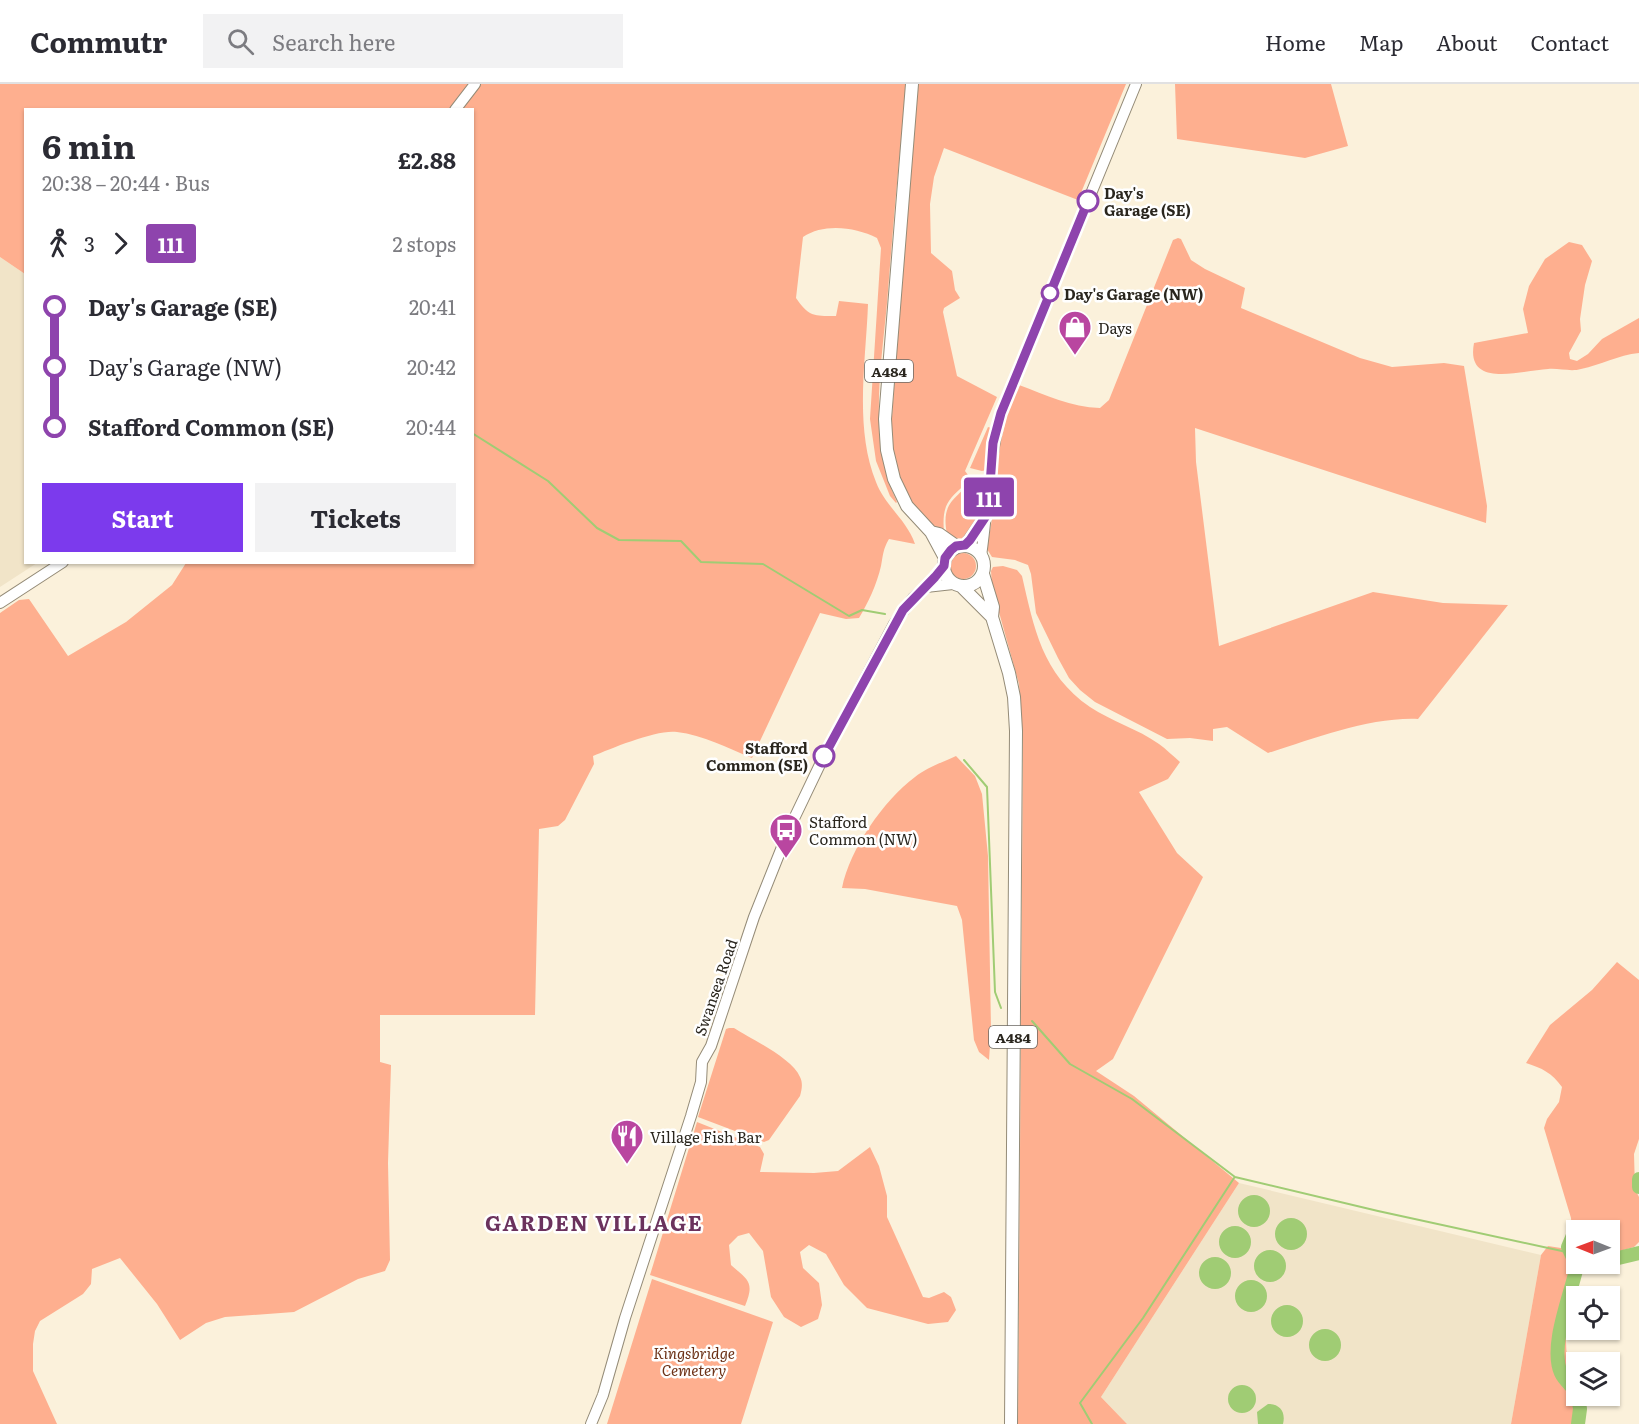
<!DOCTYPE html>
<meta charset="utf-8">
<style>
:root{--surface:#fff;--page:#f2f2f3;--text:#2b2b33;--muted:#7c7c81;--line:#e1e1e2;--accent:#7c3aed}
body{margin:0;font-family:Literata,serif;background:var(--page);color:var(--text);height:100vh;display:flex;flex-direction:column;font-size:22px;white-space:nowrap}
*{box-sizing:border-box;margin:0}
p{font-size:20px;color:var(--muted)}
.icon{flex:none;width:33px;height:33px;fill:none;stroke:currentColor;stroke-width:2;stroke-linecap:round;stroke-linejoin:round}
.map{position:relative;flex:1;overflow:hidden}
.drawer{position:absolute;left:24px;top:24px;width:450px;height:456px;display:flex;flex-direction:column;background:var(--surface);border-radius:0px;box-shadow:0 2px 4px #0004}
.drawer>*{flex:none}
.badge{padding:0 12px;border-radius:4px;font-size:21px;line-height:39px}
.needle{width:39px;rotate:271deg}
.tools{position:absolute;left:1566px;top:1136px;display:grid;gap:12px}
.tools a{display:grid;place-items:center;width:54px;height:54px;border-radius:0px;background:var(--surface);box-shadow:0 2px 4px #0004;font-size:30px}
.map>.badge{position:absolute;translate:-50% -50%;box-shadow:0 0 0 3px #fff}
.legs{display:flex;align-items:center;gap:9px;height:66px;padding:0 18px;font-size:20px}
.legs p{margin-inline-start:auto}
.headline{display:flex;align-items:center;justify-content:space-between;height:102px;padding:0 18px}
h1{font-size:33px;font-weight:700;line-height:45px}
.button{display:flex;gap:12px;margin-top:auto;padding:12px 18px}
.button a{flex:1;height:69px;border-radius:0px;background:var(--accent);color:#fff;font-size:24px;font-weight:700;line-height:69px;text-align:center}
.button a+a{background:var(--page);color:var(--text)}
ul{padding:0 18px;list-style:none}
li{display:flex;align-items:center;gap:21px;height:60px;font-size:22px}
li i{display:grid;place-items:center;width:9px;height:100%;margin:0 8px;background:currentColor}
li i::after{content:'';width:15px;height:15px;margin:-8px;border:4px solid;border-radius:50%;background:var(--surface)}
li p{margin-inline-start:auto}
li:first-child i{background:linear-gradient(#0000 50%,currentColor 0)}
li:last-child i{background:linear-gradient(currentColor 50%,#0000 0)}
header{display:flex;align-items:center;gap:36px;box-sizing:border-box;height:84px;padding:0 30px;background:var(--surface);border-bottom:2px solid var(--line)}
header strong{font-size:28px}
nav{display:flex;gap:33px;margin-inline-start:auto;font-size:21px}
.search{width:420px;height:54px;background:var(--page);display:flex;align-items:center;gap:15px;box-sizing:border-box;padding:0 21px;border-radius:0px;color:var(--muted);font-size:22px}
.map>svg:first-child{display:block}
.built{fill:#f1e4c8}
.green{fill:#feaf8f}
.water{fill:#a0cc74}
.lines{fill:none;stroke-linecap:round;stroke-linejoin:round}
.stream{stroke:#a0cc74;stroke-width:2}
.river{stroke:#a0cc74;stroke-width:14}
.secondary-casing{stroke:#948b77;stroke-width:12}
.primary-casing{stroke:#948b77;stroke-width:14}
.secondary{stroke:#fff;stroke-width:10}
.primary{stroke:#fff;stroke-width:12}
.line-1-casing{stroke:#fff;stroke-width:14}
.line-1{stroke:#8e44ad;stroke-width:9}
.stop-1-dot{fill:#fff;stroke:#8e44ad;stroke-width:3}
.labels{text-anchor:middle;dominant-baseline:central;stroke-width:5;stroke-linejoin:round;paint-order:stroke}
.shield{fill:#fff;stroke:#6a6762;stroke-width:1.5}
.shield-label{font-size:14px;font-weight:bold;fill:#2a261e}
.stop-label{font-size:15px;font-weight:bold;fill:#2a261e;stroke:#fff;text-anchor:start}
.poi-label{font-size:15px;fill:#2a261e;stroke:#fff;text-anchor:start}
.street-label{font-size:15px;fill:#2a261e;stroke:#fff}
.park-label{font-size:15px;font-style:italic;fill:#6c3116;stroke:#fff}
.district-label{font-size:21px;font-weight:bold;letter-spacing:1.5px;fill:#6b325d;stroke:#fff}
</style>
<header>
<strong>Commutr</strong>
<div class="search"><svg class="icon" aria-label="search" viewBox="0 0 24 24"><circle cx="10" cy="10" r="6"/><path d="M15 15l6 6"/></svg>Search here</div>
<nav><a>Home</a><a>Map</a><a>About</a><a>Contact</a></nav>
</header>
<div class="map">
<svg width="1639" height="1340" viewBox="0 0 1639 1340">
<rect width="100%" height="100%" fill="#fbf1db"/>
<path class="built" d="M 0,173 L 25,190 L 26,478 L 37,479 L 0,503 Z
M 1239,1099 L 1541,1171 L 1511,1340 L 1127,1340 L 1101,1313 Z"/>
<path class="green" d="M 0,0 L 1126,0 L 1078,116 L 944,64 L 934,93 L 930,120 L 931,169 L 952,187 L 955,206 L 960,214 L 944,224 L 943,228 L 957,292 L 997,313 L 965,387 L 968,391 L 965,401 C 946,416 942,424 944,449 C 906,424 895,390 891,347 L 911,62 L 900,68 C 895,118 891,169 887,219 C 881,284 868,357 897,418 L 896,419 L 890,412 L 876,377 L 870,335 L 881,164 L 877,154 C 855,143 824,139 803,153 L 796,214 C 809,233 814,232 836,232 L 839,217 L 868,220 C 866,277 854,344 876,398 C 885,422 907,436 915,460 L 889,455 C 883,465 883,471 881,482 C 877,500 868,519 859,534 L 846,535 L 820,529 L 752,674 C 728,664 703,651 677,648 C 658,645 612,664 593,672 L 594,680 L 565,736 L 558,742 L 539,745 L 535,931 L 380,931 L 380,978 L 391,981 L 388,1079 L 390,1176 L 385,1187 L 358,1195 L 294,1228 L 225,1233 L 206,1239 L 180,1256 L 157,1220 L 120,1174 L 92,1185 L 91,1200 L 83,1210 L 40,1237 L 35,1247 L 33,1260 L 33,1287 L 57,1340 L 0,1340 L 0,529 L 19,516 L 29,515 L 68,572 L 126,538 L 172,501 L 186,479 L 472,478 L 472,26 L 26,26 L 25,190 L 0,173 Z
M 1175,0 L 1331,0 L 1348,62 L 1305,74 L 1177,55 Z
M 1178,154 L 1181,155 L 1191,176 L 1205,185 L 1245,204 L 1241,224 L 1360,274 L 1392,283 L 1444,279 L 1464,282 L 1487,422 L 1486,439 L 1195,344 L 1196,378 L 1219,562 L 1373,508 L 1443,519 L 1508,521 L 1418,635 C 1369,633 1314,655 1268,669 L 1227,643 L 1213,645 L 1213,657 L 1190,654 L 1167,655 L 1095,618 L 1080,606 L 1069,594 L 1058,574 L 1036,529 L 1031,490 L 1028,481 L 1015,476 L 992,473 L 987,465 L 994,423 L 999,365 L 1007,331 L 1019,301 C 1046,311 1071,323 1100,324 L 1109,316 L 1173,156 Z
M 1569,158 L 1582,161 L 1592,177 L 1585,201 L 1580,235 L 1581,247 L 1569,269 L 1570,275 L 1577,277 L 1588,270 L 1602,255 L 1639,234 L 1639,269 C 1618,271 1601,281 1581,285 C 1571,288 1559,284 1548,285 C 1523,286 1465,306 1474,259 L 1528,249 L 1523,225 L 1529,202 L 1545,175 Z
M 988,343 L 991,344 L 986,386 L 982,387 L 970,384 Z
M 974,392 L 985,393 C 982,423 981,430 963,455 L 954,454 L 947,450 C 940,415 959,416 974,392 Z
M950 482a13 13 0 1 1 26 0a13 13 0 1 1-26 0Z
M 1003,482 L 1017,486 L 1022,492 C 1034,544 1042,590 1090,623 C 1111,637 1138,645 1159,660 C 1166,665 1173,672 1180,678 L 1168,695 L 1139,708 L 1177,769 L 1203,793 L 1113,975 L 1096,987 L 1134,1012 L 1239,1099 L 1101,1313 L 1127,1340 L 1018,1340 L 1023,658 L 1019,600 L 992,503 L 991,487 L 993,483 Z
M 956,672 L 975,692 L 982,710 L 988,772 L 991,946 L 989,976 L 979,968 L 974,956 L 962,836 L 957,822 L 865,805 L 842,804 C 850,765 883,717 915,693 C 926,684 943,678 956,672 Z
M 1617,878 L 1639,896 L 1639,1055 L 1634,1070 L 1635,1105 L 1639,1113 L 1639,1158 L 1634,1163 L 1610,1170 L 1610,1146 L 1593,1146 L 1585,1139 L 1577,1141 L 1572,1146 L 1571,1134 L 1544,1044 L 1547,1035 L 1559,1018 L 1562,1003 C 1552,989 1542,984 1526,979 L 1550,941 L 1592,906 Z
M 729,944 L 734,944 C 751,955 792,974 800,993 C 803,999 802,1005 800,1012 L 769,1056 L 764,1058 L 698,1033 L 726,945 Z
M 697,1038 L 760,1063 L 764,1070 L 760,1088 L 814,1089 L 838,1087 L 870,1063 L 879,1082 L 887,1112 L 887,1133 L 923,1213 L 929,1214 L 944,1208 L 951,1213 L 956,1226 L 948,1238 L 928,1240 L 867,1224 L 844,1201 L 826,1170 L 809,1161 L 800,1168 L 803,1184 L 819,1199 L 822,1221 L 818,1235 L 801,1243 L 784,1233 L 771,1213 L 763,1167 L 749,1149 L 738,1152 L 729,1161 L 731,1181 C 748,1196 755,1198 745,1222 L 650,1191 Z
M 1548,1162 L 1574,1166 C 1586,1194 1567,1222 1566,1252 C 1565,1282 1577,1310 1573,1340 L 1511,1340 L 1541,1171 Z
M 652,1195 L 773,1238 L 741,1340 L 607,1340 Z"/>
<path class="water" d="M1238 1127a16 16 0 1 1 32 0a16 16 0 1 1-32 0Z
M1275 1150a16 16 0 1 1 32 0a16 16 0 1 1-32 0Z
M1219 1158a16 16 0 1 1 32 0a16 16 0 1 1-32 0Z
M1254 1182a16 16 0 1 1 32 0a16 16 0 1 1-32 0Z
M1199 1189a16 16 0 1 1 32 0a16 16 0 1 1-32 0Z
M1235 1212a16 16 0 1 1 32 0a16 16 0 1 1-32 0Z
M1271 1237a16 16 0 1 1 32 0a16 16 0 1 1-32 0Z
M1309 1261a16 16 0 1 1 32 0a16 16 0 1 1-32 0Z
M1228 1315a14 14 0 1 1 28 0a14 14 0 1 1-28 0Z
M 1268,1320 C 1280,1320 1286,1328 1283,1340 L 1258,1340 L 1257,1328 Z"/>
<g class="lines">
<path class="stream" d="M 472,349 L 548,397 L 597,444 L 619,456 L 681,457 L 701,478 L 763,480 L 849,532 L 862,526 L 885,530
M 964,676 L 987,703 L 995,908 L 1001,924
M 1032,937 L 1070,980 L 1132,1015 L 1235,1093 L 1378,1127 L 1571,1169
M 1092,1340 L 1080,1319 L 1143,1234 L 1234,1094"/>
<path class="river" d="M 1639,1095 L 1639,1103
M 1576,1148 L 1574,1149 L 1568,1163 L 1577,1182 C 1571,1210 1549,1262 1561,1289 C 1564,1296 1572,1302 1576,1308
M 1610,1176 L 1639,1169
M 1578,1311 L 1580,1325 L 1578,1340"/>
<g class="secondary-casing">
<path id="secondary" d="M 455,26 L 475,0
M 965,461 L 985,432
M 981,472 C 988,424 989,375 1001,329 L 1136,0
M 926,503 L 953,500
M 0,519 L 63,478
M 591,1340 L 603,1311 L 625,1234 L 691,1032 L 701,998 L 702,978 L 711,962 L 754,833 L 790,743 L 824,672 L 894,540 L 913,514 L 926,503 L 944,482"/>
</g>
<g class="primary-casing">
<path id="primary" d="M 912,0 L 885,335 L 887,366 L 894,395 L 907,422 L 931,448 L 945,474
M 931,448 L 939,450 L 956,462
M944 482a20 20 0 1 1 40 0a20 20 0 1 1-40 0Z
M 983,490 L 993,523 L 992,533 L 1009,589 L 1014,613 L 1016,647 L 1011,1340
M 961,502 L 992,533"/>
</g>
<use href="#secondary" class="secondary"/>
<use href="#primary" class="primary"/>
</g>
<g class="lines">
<g class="line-1-casing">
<path id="line-1" d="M 824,672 L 903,526 L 935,493 L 944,482 L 945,474 L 951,466 L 956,462 L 965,461 L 970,456 L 986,432 L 989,415 L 993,359 L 1001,329 L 1088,117"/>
</g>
<use href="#line-1" class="line-1"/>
</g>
<defs>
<g id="shop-pin" transform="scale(1.725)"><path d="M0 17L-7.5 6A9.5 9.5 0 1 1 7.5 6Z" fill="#b946a0" stroke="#fff"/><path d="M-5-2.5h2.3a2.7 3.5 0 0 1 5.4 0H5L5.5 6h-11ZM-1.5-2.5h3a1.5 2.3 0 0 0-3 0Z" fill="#fff"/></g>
<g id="bus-pin" transform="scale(1.725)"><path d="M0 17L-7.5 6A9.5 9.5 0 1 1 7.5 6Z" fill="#b946a0" stroke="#fff"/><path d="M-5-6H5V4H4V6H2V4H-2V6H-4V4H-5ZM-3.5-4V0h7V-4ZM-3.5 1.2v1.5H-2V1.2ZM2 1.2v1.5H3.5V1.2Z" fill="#fff"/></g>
<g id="restaurant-pin" transform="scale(1.725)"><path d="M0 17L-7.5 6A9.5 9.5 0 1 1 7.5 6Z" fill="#b946a0" stroke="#fff"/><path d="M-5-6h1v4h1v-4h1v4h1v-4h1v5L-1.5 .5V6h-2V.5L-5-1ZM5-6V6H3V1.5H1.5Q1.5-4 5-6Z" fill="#fff"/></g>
</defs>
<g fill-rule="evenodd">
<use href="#shop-pin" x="1075" y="243"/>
<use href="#bus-pin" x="786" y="746"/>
<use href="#restaurant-pin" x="627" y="1052"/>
</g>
<g class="stop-1-dot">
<circle cx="1088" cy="117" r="10"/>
<circle cx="1050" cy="209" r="8"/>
<circle cx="824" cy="672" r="10"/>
</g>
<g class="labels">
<g class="shield">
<rect x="865" y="276" width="48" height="22" rx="4.5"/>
<rect x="989" y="942" width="48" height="22" rx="4.5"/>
</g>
<g class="shield-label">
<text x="889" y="287">A484</text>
<text x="1013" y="953">A484</text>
</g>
<g class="stop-label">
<text x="1104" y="108">Day's<tspan x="1104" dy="17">Garage (SE)</tspan></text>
<text x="1064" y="209">Day's Garage (NW)</text>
<text x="808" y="663" text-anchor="end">Stafford<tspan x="808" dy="17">Common (SE)</tspan></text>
</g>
<g class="poi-label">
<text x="1098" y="243">Days</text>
<text x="809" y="737">Stafford<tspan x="809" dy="17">Common (NW)</tspan></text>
<text x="650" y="1052">Village Fish Bar</text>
</g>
<g class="street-label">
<text transform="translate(715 903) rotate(-71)">Swansea Road</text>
</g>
<g class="park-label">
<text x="694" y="1268">Kingsbridge<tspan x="694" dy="17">Cemetery</tspan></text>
</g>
<g class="district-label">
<text x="594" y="1137">GARDEN VILLAGE</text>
</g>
</g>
</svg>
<div class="tools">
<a><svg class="needle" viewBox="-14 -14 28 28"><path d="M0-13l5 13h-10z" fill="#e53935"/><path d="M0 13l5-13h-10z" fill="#7c7c81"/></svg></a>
<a><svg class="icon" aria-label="locate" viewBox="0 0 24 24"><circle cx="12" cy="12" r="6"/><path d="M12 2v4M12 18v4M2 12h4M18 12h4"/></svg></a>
<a><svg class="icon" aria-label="layers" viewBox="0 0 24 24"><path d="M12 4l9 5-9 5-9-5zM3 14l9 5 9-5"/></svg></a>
</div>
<b class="badge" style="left:989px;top:413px;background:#8e44ad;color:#fff">111</b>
<section class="drawer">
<div class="headline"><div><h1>6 min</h1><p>20:38 – 20:44 · Bus</p></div><b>£2.88</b></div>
<div class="legs"><svg class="icon" aria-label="walk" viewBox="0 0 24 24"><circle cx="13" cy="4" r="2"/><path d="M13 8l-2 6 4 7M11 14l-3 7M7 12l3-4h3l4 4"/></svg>3<svg class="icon" aria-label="forward" viewBox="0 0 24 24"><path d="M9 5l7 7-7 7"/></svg><b class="badge" style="background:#8e44ad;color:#fff">111</b><p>2 stops</p></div>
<ul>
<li><i style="color:#8e44ad"></i><b>Day's Garage (SE)</b><p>20:41</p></li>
<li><i style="color:#8e44ad"></i><span>Day's Garage (NW)</span><p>20:42</p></li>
<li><i style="color:#8e44ad"></i><b>Stafford Common (SE)</b><p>20:44</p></li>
</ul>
<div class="button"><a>Start</a><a>Tickets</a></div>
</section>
</div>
